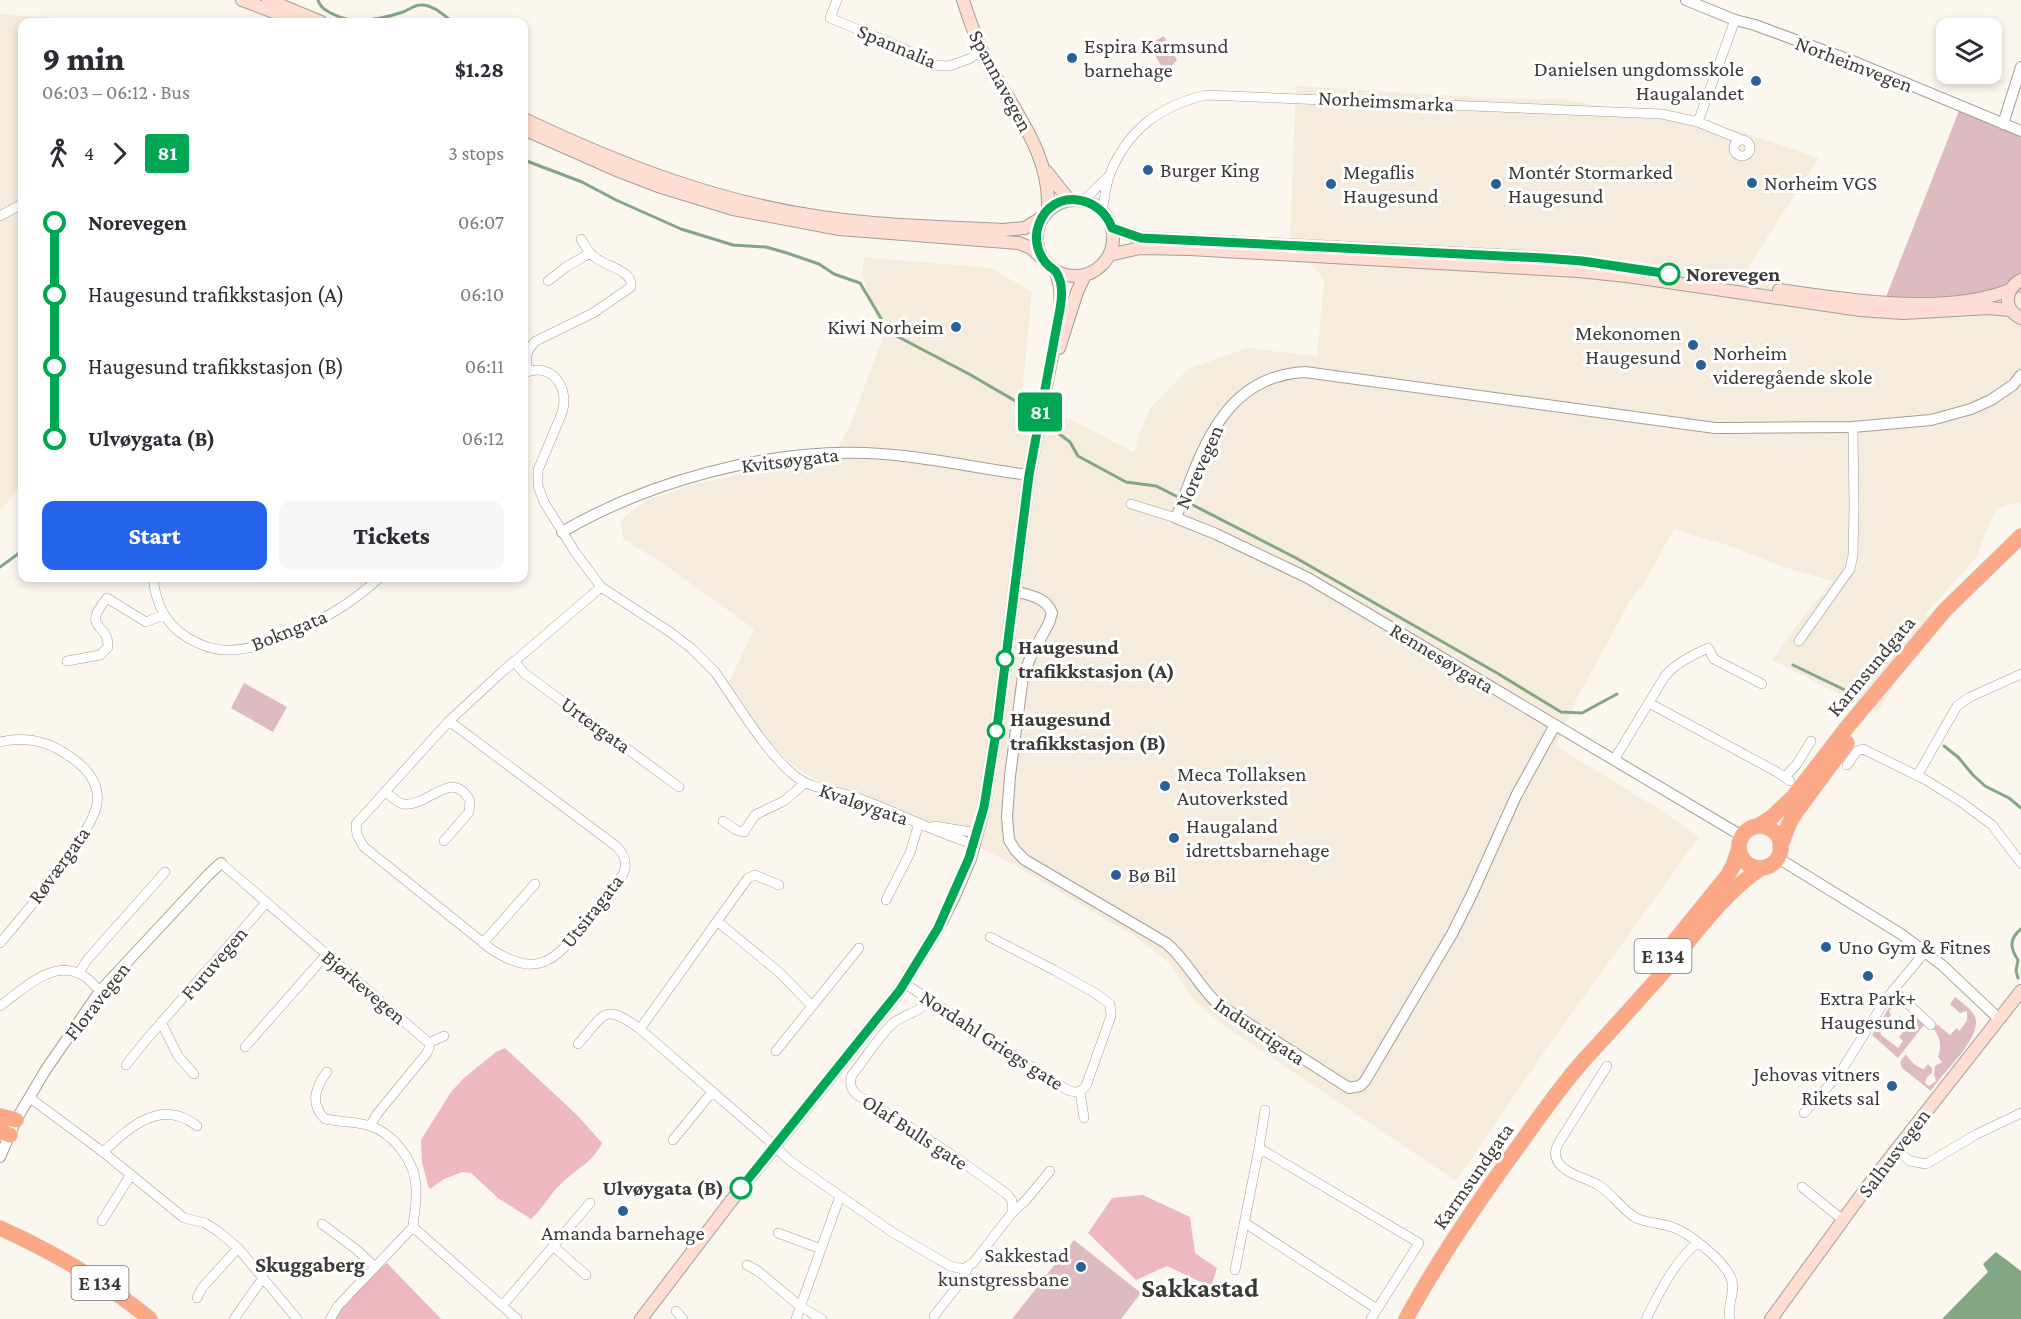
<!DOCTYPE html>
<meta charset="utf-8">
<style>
:root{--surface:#fff;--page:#f7f7f7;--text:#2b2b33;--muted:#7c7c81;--accent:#2563eb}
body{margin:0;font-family:"Crimson Pro",serif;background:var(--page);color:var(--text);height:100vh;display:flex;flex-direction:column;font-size:22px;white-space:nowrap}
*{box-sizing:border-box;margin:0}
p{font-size:20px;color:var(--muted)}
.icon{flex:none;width:33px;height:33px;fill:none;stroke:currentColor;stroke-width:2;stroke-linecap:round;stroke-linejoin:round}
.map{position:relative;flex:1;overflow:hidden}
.details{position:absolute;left:18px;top:18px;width:510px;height:564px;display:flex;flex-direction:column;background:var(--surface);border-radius:12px;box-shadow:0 3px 9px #0003}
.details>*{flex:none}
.badge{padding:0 12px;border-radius:4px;font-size:21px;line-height:39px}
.controls{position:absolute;left:1936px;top:18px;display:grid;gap:12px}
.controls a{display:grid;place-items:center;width:66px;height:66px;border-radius:12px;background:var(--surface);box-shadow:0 3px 9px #0003;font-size:30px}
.map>.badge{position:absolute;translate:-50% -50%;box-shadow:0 0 0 3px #fff}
.legs{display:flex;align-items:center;gap:9px;height:66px;padding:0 24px;font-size:20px}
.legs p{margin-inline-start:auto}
.headline{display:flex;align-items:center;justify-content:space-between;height:102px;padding:0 24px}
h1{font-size:33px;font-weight:800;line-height:45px}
.action{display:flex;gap:12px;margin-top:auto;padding:12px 24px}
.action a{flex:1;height:69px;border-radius:12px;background:var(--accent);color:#fff;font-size:24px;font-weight:800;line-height:69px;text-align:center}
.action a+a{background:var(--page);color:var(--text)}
ul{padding:0 24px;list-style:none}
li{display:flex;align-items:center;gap:21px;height:72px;font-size:22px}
li i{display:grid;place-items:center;width:9px;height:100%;margin:0 8px;background:currentColor}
li i::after{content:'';width:15px;height:15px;margin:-8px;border:4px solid;border-radius:50%;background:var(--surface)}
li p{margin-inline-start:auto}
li:first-child i{background:linear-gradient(#0000 50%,currentColor 0)}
li:last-child i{background:linear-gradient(currentColor 50%,#0000 0)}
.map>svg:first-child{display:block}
.built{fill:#f6ecdd}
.green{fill:#ddbbc0}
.forest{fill:#edb8c0}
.water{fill:#83a685}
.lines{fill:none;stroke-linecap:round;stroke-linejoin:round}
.stream{stroke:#83a685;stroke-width:3}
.minor-casing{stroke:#a39e97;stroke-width:10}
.tertiary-casing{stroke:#a39e97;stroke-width:12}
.secondary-casing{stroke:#a39e97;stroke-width:14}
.trunk-casing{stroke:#d4d4d3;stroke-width:16}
.minor{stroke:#fff;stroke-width:9}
.tertiary{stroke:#fff;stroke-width:10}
.secondary{stroke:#feded2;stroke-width:12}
.trunk{stroke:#fca887;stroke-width:15}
.line-1-casing{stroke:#fff;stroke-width:14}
.line-1{stroke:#00a651;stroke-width:9}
.poi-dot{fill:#286199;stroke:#fff;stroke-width:2}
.stop-1-dot{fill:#fff;stroke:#00a651;stroke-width:3}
.labels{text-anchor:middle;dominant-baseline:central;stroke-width:6;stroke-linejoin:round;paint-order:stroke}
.shield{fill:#fff;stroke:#767573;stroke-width:1.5}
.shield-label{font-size:20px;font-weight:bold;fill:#3c3a37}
.street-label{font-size:21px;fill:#3c3a37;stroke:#fff}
.poi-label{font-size:21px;fill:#3c3a37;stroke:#fff;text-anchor:start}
.stop-label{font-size:21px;font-weight:bold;fill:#3c3a37;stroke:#fff;text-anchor:start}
.neighbourhood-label{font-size:22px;font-weight:bold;fill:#3c3a37;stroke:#fff}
.district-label{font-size:27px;font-weight:bold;fill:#3c3a37;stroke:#fff}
</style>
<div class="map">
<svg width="2021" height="1319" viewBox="0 0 2021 1319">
<rect width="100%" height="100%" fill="#fcf7ee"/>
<path class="built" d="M 0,14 L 104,22 L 22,22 L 22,484 L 0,511 Z
M 1296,86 L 1493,98 L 1564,99 L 1633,113 L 1674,115 L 1740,131 L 1819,158 L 1743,275 L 1760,282 L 1940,304 L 1976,303 L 2021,293 L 2021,503 L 2007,505 L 1996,509 L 1983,538 L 1977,557 L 1925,614 L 1938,629 L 1915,652 L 1877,713 L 1772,660 L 1805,614 L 1832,581 L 1783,567 L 1736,548 L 1674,529 L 1643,585 L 1631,599 L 1611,636 L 1576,700 L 1556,746 L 1659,809 L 1699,837 L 1547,1048 L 1456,1181 L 1227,1028 L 1194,1001 L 1170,964 L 1137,938 L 1016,866 L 976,845 L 875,813 L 848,800 L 793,766 L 765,737 L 729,682 L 754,629 L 662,563 L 623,539 L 621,520 L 644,501 L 696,484 L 750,472 L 828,465 L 850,426 L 883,337 L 862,274 L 864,257 L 991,268 L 1032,292 L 1022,395 L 1134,452 L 1140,431 L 1151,407 L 1188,369 L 1247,348 L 1317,356 L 1324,280 L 1290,236 Z"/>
<path class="green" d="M 1164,36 L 1177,60 L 1165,73 L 1149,44 Z
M 1960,108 L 2021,134 L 2021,293 L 1976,303 L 1886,297 Z
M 244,683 L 287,707 L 273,732 L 231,708 Z
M 1955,997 C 1961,1002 1972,1009 1975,1017 C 1983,1038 1941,1073 1931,1091 L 1902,1068 L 1900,1062 L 1906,1054 C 1908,1059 1917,1068 1924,1069 L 1928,1064 L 1932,1068 L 1932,1073 L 1927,1077 L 1925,1083 L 1929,1086 L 1936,1081 L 1934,1074 L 1935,1066 L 1942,1062 L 1938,1057 C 1942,1047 1940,1038 1934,1029 L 1937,1024 L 1950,1035 L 1957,1028 L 1958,1031 L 1960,1030 L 1967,1021 L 1967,1011 L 1960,1013 L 1950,1004 Z
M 1893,998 L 1895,1004 L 1889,1011 L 1891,1015 L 1880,1030 L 1881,1035 L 1898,1048 L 1903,1041 L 1899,1037 L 1906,1028 L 1896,1020 L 1900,1016 L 1908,1022 L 1914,1014 L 1924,1025 L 1898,1058 L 1872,1035 L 1892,1003 L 1891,1001 Z
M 1074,1240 L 1141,1293 L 1121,1319 L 1012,1319 Z"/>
<path class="forest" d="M 505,1048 L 577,1115 L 602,1143 C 593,1162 576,1169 562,1183 C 550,1193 543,1209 531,1219 L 498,1198 L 471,1173 L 462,1172 L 444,1179 L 430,1189 L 428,1186 L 422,1162 L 421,1140 L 451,1092 L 464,1078 L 496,1052 Z
M 1143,1195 L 1190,1217 L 1195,1253 L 1217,1268 L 1211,1287 L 1167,1266 L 1136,1280 L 1088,1233 L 1112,1198 Z
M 387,1263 L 441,1319 L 332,1319 L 363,1282 Z"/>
<path class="water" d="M 1996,1252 L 2021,1271 L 2021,1319 L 1942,1319 L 1988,1272 L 1983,1264 Z"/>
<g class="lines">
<path class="stream" d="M 318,0 C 320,8 327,11 335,15 C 355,25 382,19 403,12 C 409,10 414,5 420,5 C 432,4 444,15 452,22
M 524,160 L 582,182 L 616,200 L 681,229 L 733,245 L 766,247 L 787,253 L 819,264 L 834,274 L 860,283 L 889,332 L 969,374 L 1019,403 L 1038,418
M 1043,422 L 1070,442 L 1078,456 L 1126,482 L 1156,486 L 1180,498
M 1185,501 L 1296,558 L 1497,673 L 1561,712 L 1582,713 L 1617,694
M 0,567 L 22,551
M 1793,665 L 1851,693
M 1944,746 L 1958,757 L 1973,775 L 1985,786 L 2009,798 L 2021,808
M 2018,978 L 2016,971 L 2018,960 C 2010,948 2009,939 2021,929"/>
<g class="minor-casing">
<path id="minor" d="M 837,0 L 830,18 L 903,48 L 931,65 L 949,66 L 969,59 L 982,51
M 1698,122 L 1735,20
M1734 148a8 8 0 1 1 16 0a8 8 0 1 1-16 0Z
M 1084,200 L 1109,176
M 1102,211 C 1105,199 1105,186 1110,174 C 1128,129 1160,106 1206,95 L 1662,114 L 1698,122 L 1742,140
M 0,216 L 22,204
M 548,281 L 566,267 L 590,253
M 528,371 C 525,358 526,350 536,341 L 593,313 L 631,287 C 633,270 607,267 596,258 C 589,254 585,246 581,239
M 524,373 C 552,361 570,388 562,413 L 538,470 L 538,486 L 544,502 L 575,552 L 601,587 L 670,632 L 691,648 L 715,672 C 737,703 766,753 795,776 C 812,790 835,790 855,797 C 895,811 933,832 974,844
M 1131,504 L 1176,518
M 153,578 C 156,604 165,624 188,638 C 198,644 211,649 223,650 C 272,652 344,611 379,578
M 1799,641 L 1850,569 L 1853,555 L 1854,507 L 1853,427
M 67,661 L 100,655 L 108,647 C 109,621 80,631 107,598 L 146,622 L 163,615
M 514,661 L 524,673 L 679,787
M 1649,703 L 1777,772 L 1790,781
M 449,721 L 616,846 C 625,855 629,864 622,876 C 609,892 597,908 584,924 C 555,962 536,979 491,949 L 364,847 L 357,835 L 356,824 L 449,721 L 503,671 L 601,587
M 0,742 C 25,736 48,741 69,756 C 86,767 100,783 97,804 C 91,836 23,916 0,943
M 1614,760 L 1665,676 C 1676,663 1693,655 1708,648 L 1714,659 L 1762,684
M 1847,765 L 1857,751 L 1863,749 L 1926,780 L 1961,802 L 1992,825 L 2021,863
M 1917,776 L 1957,706 L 1970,697 L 2021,674
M 1785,777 L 1797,764 L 1811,741
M 385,791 C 391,796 397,803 404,804 C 429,807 452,767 470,801 L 469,812 L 444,841
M 723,821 L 736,830 L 744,832 L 755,815 L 784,801 L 805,783
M 934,826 L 977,833
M 221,863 L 429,1043 L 429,1048 L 427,1053 L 377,1114 L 370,1126
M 886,900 L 910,853 L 919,823
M 717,921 L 780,973 L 812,1006
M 483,943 L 535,884
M 79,973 L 87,960 L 165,872
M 904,983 L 1064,1088 C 1073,1093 1079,1094 1086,1086 L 1111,1016 L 1110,1004 L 1095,993 L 1054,970 L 990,937
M 1893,990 L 1931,1025
M 0,1006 C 21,991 50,961 78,973 C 87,976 94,985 100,991
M 161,1022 L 178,1056 L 194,1074
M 640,1029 L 748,878 L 755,875 L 779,885
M 429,1043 L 444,1036
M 578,1044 C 605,1014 603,1002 640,1029 L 767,1139 L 790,1161 L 892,1232 L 950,1266 L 963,1269 L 973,1263 L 1012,1213 L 1012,1201 L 1008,1195 C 959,1159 910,1125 857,1095 C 851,1089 849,1084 852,1075 C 865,1059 876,1040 891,1025 C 903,1013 918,1015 930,999
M 245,1047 L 326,955
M 776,1051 L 859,948
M 126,1065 L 146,1040 L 266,903
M 1607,1066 L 1558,1144 C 1555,1150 1554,1156 1558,1162 C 1566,1174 1586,1178 1598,1185 C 1612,1193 1622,1210 1636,1218 C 1647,1223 1661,1223 1672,1227 C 1690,1233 1724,1261 1731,1278 C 1737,1291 1726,1305 1730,1319
M 327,1072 C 316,1086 309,1104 325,1119 C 339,1122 353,1121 367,1125 C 393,1132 416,1162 416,1189 C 417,1201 414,1214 413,1227 L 517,1319
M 1080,1091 L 1084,1118
M 30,1098 L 103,1152 L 184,1218 L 205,1223 L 219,1232 L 238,1248 L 297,1319
M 1804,1113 L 1840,1073 L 1886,999 L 1925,952
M 673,1140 L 712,1092
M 1259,1148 L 1419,1243 L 1371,1319
M 1897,1150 L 1910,1161 L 1926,1164 L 1977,1134 L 2021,1113
M 103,1152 C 129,1128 161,1097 197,1126
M 1802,1187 L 1843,1220
M 1012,1213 L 1026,1200 L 1050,1171
M 102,1221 L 130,1176
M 1245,1223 L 1377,1309
M 322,1224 L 357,1250 L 375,1267
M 778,1233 L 821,1249
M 553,1246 L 586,1275
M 747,1265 L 758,1271 L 801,1307 L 822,1319
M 1235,1270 L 1259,1148 L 1265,1110
M 197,1298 L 202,1288 L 238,1248
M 502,1306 L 590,1203
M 676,1311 L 683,1319
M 934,1316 L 962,1280 L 968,1267
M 234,1319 L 263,1278
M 330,1319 L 338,1306 L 413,1227
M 796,1319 L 840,1196
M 1646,1319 C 1660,1292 1673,1263 1697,1243"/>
</g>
<g class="tertiary-casing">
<path id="tertiary" d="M 1686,0 L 1735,20 L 1755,25 L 1855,62 L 2021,131
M 2003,124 L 2021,67
M 562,532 C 647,482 767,449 865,453 C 920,455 974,468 1029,475
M 1014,591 C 1029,595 1046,597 1052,613 L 1049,623 L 1031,656 L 1023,676 L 1010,776 L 1007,817 L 1009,840 L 1015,850 L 1025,860 L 1166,943 C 1187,960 1198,986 1218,1004 L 1349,1088 L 1360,1086 L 1365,1081 L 1452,934 L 1472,894 L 1516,796 L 1555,725
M 1742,836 L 1308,578 L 1216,534 L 1176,518 C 1201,453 1222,376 1305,372 L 1715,428 L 1728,428 L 1853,427 L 1931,420 L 1971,409 L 1991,400 L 2013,385 L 2021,375
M 1778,858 L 1901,934 L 1942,965 L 1999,1019
M 0,1157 L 16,1120 L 45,1071 L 100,991 L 208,875 L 221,863"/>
</g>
<g class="secondary-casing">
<path id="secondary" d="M 242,0 L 300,22
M 268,0 L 321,22
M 963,0 C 970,22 978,45 989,65 C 1014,111 1051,154 1048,210
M 524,119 C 619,164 716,202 821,217 C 881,226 942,227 1003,230 L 1025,228 L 1041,218
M 524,129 L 619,171 L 658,186 L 733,209 L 839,229 L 1019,243 L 1031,248 L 1043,259
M 1047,172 L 1069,200
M1037 238a38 38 0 1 1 76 0a38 38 0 1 1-76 0Z
M 1112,228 L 1141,238 L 1527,257 L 1582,261 L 1631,269
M 1109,255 L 1140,248 L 1190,249 L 1578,271 L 1627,276 L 1860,310 L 1903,313 L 1989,308 L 2010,310
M 2021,280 C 2004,289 2003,310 2021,318
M 1779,290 C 1849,300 1942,316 2010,290
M 1059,348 L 1077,292 L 1085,275
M 641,1319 L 731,1201 L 900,990 L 938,928 L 954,896 L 970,859 L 984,807 L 998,720 L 1029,475 L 1061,309 L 1060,287 L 1056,271
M 1771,1319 L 1867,1187 L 2021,991"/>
</g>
<g class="trunk-casing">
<path id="trunk" d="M 1758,826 L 1771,818 L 1794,796 L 1848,726 L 1945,610 L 2021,536
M1739 847a21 21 0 1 1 42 0a21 21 0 1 1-42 0Z
M 1780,847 L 1789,824 L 1796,812 L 1847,743
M 1669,948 L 1728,875 L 1733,866 L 1739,848
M 0,1116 L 16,1120
M 0,1131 L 10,1135
M 0,1228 C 53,1252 105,1282 150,1319
M 1406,1319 C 1439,1258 1479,1200 1520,1144 C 1540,1116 1560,1087 1583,1061 C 1609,1033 1634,1005 1659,977 C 1692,939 1719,897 1761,868"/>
</g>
<use href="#minor" class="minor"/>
<use href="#tertiary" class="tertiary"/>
<use href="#secondary" class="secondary"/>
<use href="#trunk" class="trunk"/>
</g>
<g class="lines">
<g class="line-1-casing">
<path id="line-1" d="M 741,1188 L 900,990 L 938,928 L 969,858 L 984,807 L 998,720 L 1029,475 L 1060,309 C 1062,298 1063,282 1056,272 C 1055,270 1051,268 1049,266 C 1038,256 1033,239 1039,224 C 1052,188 1100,194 1112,228 L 1141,238 L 1543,258 L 1582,261 L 1669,274"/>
</g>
<use href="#line-1" class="line-1"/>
</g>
<g class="poi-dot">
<circle cx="1072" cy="58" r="6"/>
<circle cx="1756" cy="81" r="6"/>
<circle cx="1148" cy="170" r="6"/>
<circle cx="1752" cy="183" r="6"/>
<circle cx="1331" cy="184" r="6"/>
<circle cx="1496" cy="184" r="6"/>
<circle cx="956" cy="327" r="6"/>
<circle cx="1693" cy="345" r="6"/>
<circle cx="1701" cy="365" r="6"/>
<circle cx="1165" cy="786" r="6"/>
<circle cx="1174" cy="838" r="6"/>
<circle cx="1116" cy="875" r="6"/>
<circle cx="1826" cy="947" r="6"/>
<circle cx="1868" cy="976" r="6"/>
<circle cx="1892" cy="1086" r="6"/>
<circle cx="623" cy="1211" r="6"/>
<circle cx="1081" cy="1267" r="6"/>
</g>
<g class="stop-1-dot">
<circle cx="1669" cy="274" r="10"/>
<circle cx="1005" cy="659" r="8"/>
<circle cx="996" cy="731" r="8"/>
<circle cx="741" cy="1188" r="10"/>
</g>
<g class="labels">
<g class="shield">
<rect x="1634.5" y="939" width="57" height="34" rx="4.5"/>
<rect x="71.5" y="1266" width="57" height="34" rx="4.5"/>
</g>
<g class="shield-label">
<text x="1663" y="956">E 134</text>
<text x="100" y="1283">E 134</text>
</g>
<g class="street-label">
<text transform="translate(897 46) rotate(23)">Spannalia</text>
<text transform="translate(1854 64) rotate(21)">Norheimvegen</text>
<text transform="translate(1001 81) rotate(62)">Spannavegen</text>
<text transform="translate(1386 101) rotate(3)">Norheimsmarka</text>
<text transform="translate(790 460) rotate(-7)">Kvitsøygata</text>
<text transform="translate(1199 467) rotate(-66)">Norevegen</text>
<text transform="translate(289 630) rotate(-22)">Bokngata</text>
<text transform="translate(1442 658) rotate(31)">Rennesøygata</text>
<text transform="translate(1871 666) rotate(-50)">Karmsundgata</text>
<text transform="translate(596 725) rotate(36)">Urtergata</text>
<text transform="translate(864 804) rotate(19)">Kvaløygata</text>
<text transform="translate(59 865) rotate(-54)">Røværgata</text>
<text transform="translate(592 911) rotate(-52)">Utsiragata</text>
<text transform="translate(214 963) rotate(-49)">Furuvegen</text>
<text transform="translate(364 987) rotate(40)">Bjørkevegen</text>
<text transform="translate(97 1001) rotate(-52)">Floravegen</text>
<text transform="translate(1260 1031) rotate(34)">Industrigata</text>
<text transform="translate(992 1040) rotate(33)">Nordahl Griegs gate</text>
<text transform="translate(915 1132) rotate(33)">Olaf Bulls gate</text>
<text transform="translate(1894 1153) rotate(-53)">Salhusvegen</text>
<text transform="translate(1473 1176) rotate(-55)">Karmsundgata</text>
</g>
<g class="poi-label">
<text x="1084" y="46">Espira Karmsund<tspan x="1084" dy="24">barnehage</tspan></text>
<text x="1744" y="69" text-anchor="end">Danielsen ungdomsskole<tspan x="1744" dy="24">Haugalandet</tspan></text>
<text x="1160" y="170">Burger King</text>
<text x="1343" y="172">Megaflis<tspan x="1343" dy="24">Haugesund</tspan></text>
<text x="1508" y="172">Montér Stormarked<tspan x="1508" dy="24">Haugesund</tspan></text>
<text x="1764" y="183">Norheim VGS</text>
<text x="944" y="327" text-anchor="end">Kiwi Norheim</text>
<text x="1681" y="333" text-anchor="end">Mekonomen<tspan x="1681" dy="24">Haugesund</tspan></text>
<text x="1713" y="353">Norheim<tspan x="1713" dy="24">videregående skole</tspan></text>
<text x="1177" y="774">Meca Tollaksen<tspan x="1177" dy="24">Autoverksted</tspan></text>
<text x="1186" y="826">Haugaland<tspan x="1186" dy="24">idrettsbarnehage</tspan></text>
<text x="1128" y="875">Bø Bil</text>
<text x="1838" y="947">Uno Gym &amp; Fitnes</text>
<text x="1868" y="998" text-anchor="middle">Extra Park+<tspan x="1868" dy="24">Haugesund</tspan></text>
<text x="1880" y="1074" text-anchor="end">Jehovas vitners<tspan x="1880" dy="24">Rikets sal</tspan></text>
<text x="623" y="1233" text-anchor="middle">Amanda barnehage</text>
<text x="1069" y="1255" text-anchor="end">Sakkestad<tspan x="1069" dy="24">kunstgressbane</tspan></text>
</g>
<g class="stop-label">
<text x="1686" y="274">Norevegen</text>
<text x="1018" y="647">Haugesund<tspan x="1018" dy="24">trafikkstasjon (A)</tspan></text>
<text x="1010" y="719">Haugesund<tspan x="1010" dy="24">trafikkstasjon (B)</tspan></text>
<text x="724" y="1188" text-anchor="end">Ulvøygata (B)</text>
</g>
<g class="neighbourhood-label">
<text x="310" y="1264">Skuggaberg</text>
</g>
<g class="district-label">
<text x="1200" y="1288">Sakkastad</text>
</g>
</g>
</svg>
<div class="controls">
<a><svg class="icon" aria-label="layers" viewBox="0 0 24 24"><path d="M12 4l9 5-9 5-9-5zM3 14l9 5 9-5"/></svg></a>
</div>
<b class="badge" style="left:1040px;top:412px;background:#00a651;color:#fff">81</b>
<section class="details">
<div class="headline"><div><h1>9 min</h1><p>06:03 – 06:12 · Bus</p></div><b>$1.28</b></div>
<div class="legs"><svg class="icon" aria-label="walk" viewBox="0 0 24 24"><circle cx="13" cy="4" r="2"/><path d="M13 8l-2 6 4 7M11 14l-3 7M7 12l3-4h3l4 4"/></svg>4<svg class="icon" aria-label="forward" viewBox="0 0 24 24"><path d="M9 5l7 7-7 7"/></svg><b class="badge" style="background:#00a651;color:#fff">81</b><p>3 stops</p></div>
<ul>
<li><i style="color:#00a651"></i><b>Norevegen</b><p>06:07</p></li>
<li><i style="color:#00a651"></i><span>Haugesund trafikkstasjon (A)</span><p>06:10</p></li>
<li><i style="color:#00a651"></i><span>Haugesund trafikkstasjon (B)</span><p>06:11</p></li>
<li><i style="color:#00a651"></i><b>Ulvøygata (B)</b><p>06:12</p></li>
</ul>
<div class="action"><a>Start</a><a>Tickets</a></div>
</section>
</div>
